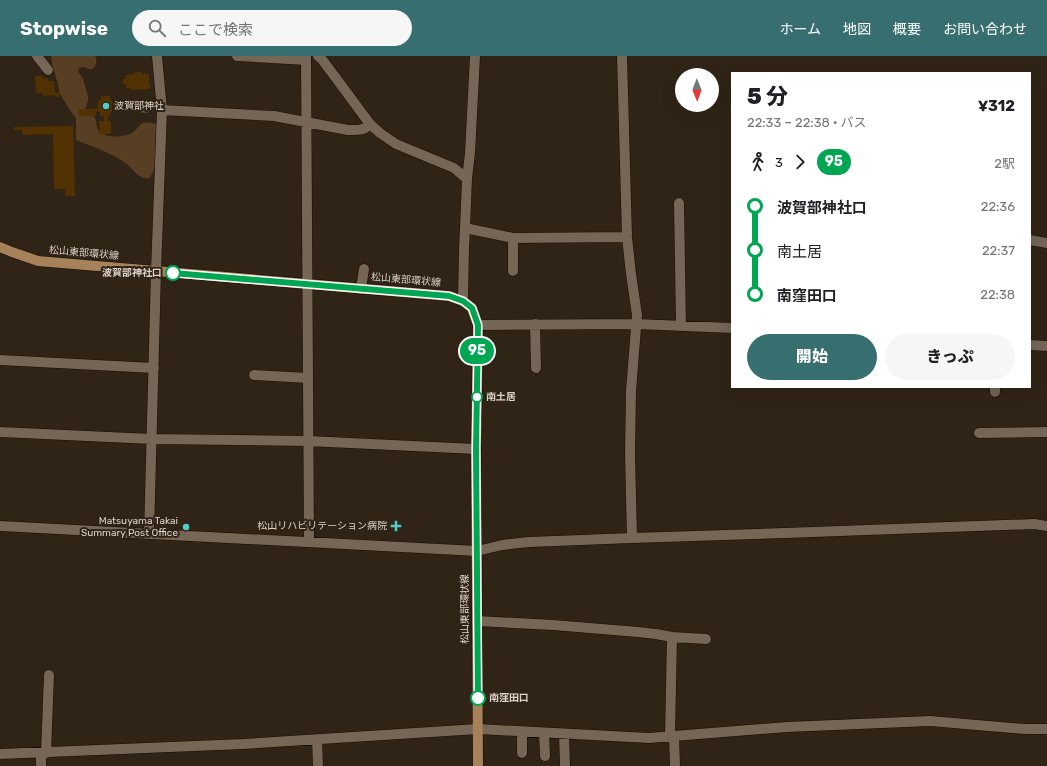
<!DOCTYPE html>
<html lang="ja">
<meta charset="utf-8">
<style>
:root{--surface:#fff;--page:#f6f6f6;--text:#202124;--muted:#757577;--accent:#376e6f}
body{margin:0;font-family:Rubik,"Noto Sans JP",sans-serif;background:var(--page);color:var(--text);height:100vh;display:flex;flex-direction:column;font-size:15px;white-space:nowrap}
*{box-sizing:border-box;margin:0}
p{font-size:13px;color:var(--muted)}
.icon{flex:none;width:22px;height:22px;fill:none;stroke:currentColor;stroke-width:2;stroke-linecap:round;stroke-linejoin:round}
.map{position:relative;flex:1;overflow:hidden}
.sheet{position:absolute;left:731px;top:16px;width:300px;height:316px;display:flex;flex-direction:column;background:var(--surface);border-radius:0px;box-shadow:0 4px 16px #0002}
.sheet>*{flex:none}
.badge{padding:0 8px;border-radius:13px;font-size:14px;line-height:26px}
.needle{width:26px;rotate:179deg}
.buttons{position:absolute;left:675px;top:12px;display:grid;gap:8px}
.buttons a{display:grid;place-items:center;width:44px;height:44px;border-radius:50%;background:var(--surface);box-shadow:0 4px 16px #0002;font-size:20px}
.map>.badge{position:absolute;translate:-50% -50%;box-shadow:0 0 0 2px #fff}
.legs{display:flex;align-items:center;gap:6px;height:44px;padding:0 16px;font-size:13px}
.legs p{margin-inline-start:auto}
.summary{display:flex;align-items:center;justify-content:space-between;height:68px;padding:0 16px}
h1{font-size:22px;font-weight:800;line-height:30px}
.action{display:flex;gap:8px;margin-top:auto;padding:8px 16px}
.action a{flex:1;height:46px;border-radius:24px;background:var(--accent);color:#fff;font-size:16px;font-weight:800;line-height:46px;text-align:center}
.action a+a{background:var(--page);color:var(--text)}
ul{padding:0 16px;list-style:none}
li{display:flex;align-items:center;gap:14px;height:44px;font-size:15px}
li i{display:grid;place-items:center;width:6px;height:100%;margin:0 5px;background:currentColor}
li i::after{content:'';width:10px;height:10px;margin:-5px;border:3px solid;border-radius:50%;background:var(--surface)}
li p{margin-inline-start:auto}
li:first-child i{background:linear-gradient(#0000 50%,currentColor 0)}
li:last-child i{background:linear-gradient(currentColor 50%,#0000 0)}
header{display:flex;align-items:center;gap:24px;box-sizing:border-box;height:56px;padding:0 20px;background:var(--accent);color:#fff}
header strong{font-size:19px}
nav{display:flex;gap:22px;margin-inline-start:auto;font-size:14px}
.search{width:280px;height:36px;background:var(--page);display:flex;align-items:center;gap:10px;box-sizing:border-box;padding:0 14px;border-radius:22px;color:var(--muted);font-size:15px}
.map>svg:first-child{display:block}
.green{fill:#583e22}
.water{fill:#1e5251;stroke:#577976}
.building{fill:#523103}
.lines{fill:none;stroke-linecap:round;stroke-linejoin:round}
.street-casing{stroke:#180c02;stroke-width:11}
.primary-casing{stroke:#180c02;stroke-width:11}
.street{stroke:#756656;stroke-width:10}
.primary{stroke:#a6815a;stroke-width:10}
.line-1-casing{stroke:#fff;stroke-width:9}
.line-1{stroke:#00a651;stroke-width:6}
.poi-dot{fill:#53cdca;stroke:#302416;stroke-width:1.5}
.stop-1-dot{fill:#fff;stroke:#00a651;stroke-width:2}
.labels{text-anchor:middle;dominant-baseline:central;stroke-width:4;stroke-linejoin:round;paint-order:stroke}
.poi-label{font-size:10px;fill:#dcd4cb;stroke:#302416;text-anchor:end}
.street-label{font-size:10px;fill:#dcd4cb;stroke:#302416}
.stop-label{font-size:10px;font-weight:bold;fill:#dcd4cb;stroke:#302416;text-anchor:start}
</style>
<header>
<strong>Stopwise</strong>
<div class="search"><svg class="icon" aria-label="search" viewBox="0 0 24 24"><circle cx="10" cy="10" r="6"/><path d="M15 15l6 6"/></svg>ここで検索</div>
<nav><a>ホーム</a><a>地図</a><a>概要</a><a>お問い合わせ</a></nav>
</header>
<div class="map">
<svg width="1047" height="710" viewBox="0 0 1047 710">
<rect width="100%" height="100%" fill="#302416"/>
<path class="green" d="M 51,0 L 95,0 C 98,5 96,10 92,13 L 88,13 L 84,11 L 79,12 L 78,15 L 83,23 L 88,40 L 88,45 L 85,53 C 87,57 92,57 94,61 C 98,65 95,70 99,75 C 106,83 124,81 132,77 C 136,74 138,71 141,68 C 146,65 152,67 156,68 L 158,73 L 156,109 L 150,122 C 140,125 134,114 127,108 C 112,97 93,91 76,84 L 76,62 L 69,53 L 59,36 L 58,28 L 53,12 Z"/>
<path class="water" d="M 134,44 C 142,44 150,46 148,56 C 140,56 126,56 134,44 Z"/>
<path class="building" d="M 135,16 L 141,16 L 141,18 L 149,18 L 149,28 L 150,28 L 150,33 L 130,34 L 130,32 L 126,32 L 126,28 L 123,28 L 123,23 L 126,23 L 126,19 L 135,18 Z
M 35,20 L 42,20 L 42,22 L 48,22 L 48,25 L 54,25 L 55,37 L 59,36 L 59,41 L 55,41 L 55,39 L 43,40 L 43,37 L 36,37 Z
M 101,40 L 110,40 L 110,44 L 112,44 L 112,56 L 110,56 L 110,60 L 108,60 L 108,65 L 111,65 L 111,78 L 99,78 L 99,65 L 104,65 L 104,60 L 100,60 L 100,56 L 96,55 L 96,60 L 79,60 L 79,53 L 98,53 L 98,44 L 101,44 Z
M 73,70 L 75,140 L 65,140 L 65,133 L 54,133 L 53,78 L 22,79 L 22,74 L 14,74 L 14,71 Z"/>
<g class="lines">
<g class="street-casing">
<path id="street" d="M 37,0 L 48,14
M 237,0 L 306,4
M 306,0 L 309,486
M 318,0 L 321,2 L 370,68 L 380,77 L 396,88 L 454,112 L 467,123
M 622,0 L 627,181 L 631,218 L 637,259 L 631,335 L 630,398 L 632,482
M 162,54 L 274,60 L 348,74 C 357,74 364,75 370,68
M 679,147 L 681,270
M 465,172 L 513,182 L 627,181
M 513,182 L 513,215
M 1030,184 L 1047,187
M 361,233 L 364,213
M 463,245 L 464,192 L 465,172 L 467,123 L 470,97 L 475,0
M 535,268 L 536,312
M 478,269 L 636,268 L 732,272
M 1030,289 L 1047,290
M 0,304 L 154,312
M 254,319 L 308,322
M 995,331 L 995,336
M 0,376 L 152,383 L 308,385 L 476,393
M 979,377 L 1047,376
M 0,470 L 477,495 L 502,489 L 529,486 L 632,482 L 785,477 L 1034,468 L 1047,470
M 149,478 L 156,215 L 162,54 L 157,0
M 477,565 L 553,569 L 638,576 L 656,578 L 672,581 L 706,583
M 522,676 L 522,697
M 544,677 L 545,700
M 564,678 L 565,710
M 670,680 L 672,581
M 674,680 L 675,710
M 317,683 L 318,710
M 41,697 L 41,710
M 46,697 L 49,619
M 0,698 L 243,688 L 478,673 L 649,682 L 787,671 L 930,665 L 1025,673 L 1047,673"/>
</g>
<g class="primary-casing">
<path id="primary" d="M 0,191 L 12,196 L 38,205 L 449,240 L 463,245 L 472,252 L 478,269 L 476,393 L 478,710"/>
</g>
<use href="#street" class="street"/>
<use href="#primary" class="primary"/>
</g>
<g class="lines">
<g class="line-1-casing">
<path id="line-1" d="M 173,217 L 449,240 L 463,245 L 472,252 L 478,269 L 476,393 L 478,642"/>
</g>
<use href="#line-1" class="line-1"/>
</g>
<g class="poi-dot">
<circle cx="106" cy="50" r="4"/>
<path d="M394 464h4v4h4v4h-4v4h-4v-4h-4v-4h4z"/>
<circle cx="186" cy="471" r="4"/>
</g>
<g class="stop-1-dot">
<circle cx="173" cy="217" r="7"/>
<circle cx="477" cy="341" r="5"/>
<circle cx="478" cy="642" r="7"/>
</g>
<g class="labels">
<g class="poi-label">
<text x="114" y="50" text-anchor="start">波賀部神社</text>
<text x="178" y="465">Matsuyama Takai<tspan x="178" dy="12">Summary Post Office</tspan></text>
<text x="387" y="470">松山リハビリテーション病院</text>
</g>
<g class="street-label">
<text transform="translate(84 197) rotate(5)">松山東部環状線</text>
<text transform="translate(406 224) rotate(5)">松山東部環状線</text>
<text transform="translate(465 553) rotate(-90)">松山東部環状線</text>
</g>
<g class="stop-label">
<text x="162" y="217" text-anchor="end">波賀部神社口</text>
<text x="486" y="341">南土居</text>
<text x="489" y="642">南窪田口</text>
</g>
</g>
</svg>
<div class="buttons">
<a><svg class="needle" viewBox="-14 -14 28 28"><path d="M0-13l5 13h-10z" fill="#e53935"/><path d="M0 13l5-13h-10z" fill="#757577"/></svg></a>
</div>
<b class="badge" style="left:477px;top:295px;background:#00a651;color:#fff">95</b>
<section class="sheet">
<div class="summary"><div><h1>5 分</h1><p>22:33 – 22:38 · バス</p></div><b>¥312</b></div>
<div class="legs"><svg class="icon" aria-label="walk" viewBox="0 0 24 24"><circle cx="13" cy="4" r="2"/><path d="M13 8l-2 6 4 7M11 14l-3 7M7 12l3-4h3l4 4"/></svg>3<svg class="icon" aria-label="forward" viewBox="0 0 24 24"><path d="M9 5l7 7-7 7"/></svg><b class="badge" style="background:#00a651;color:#fff">95</b><p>2駅</p></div>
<ul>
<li><i style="color:#00a651"></i><b>波賀部神社口</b><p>22:36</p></li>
<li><i style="color:#00a651"></i><span>南土居</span><p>22:37</p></li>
<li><i style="color:#00a651"></i><b>南窪田口</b><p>22:38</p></li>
</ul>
<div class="action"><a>開始</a><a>きっぷ</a></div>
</section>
</div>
